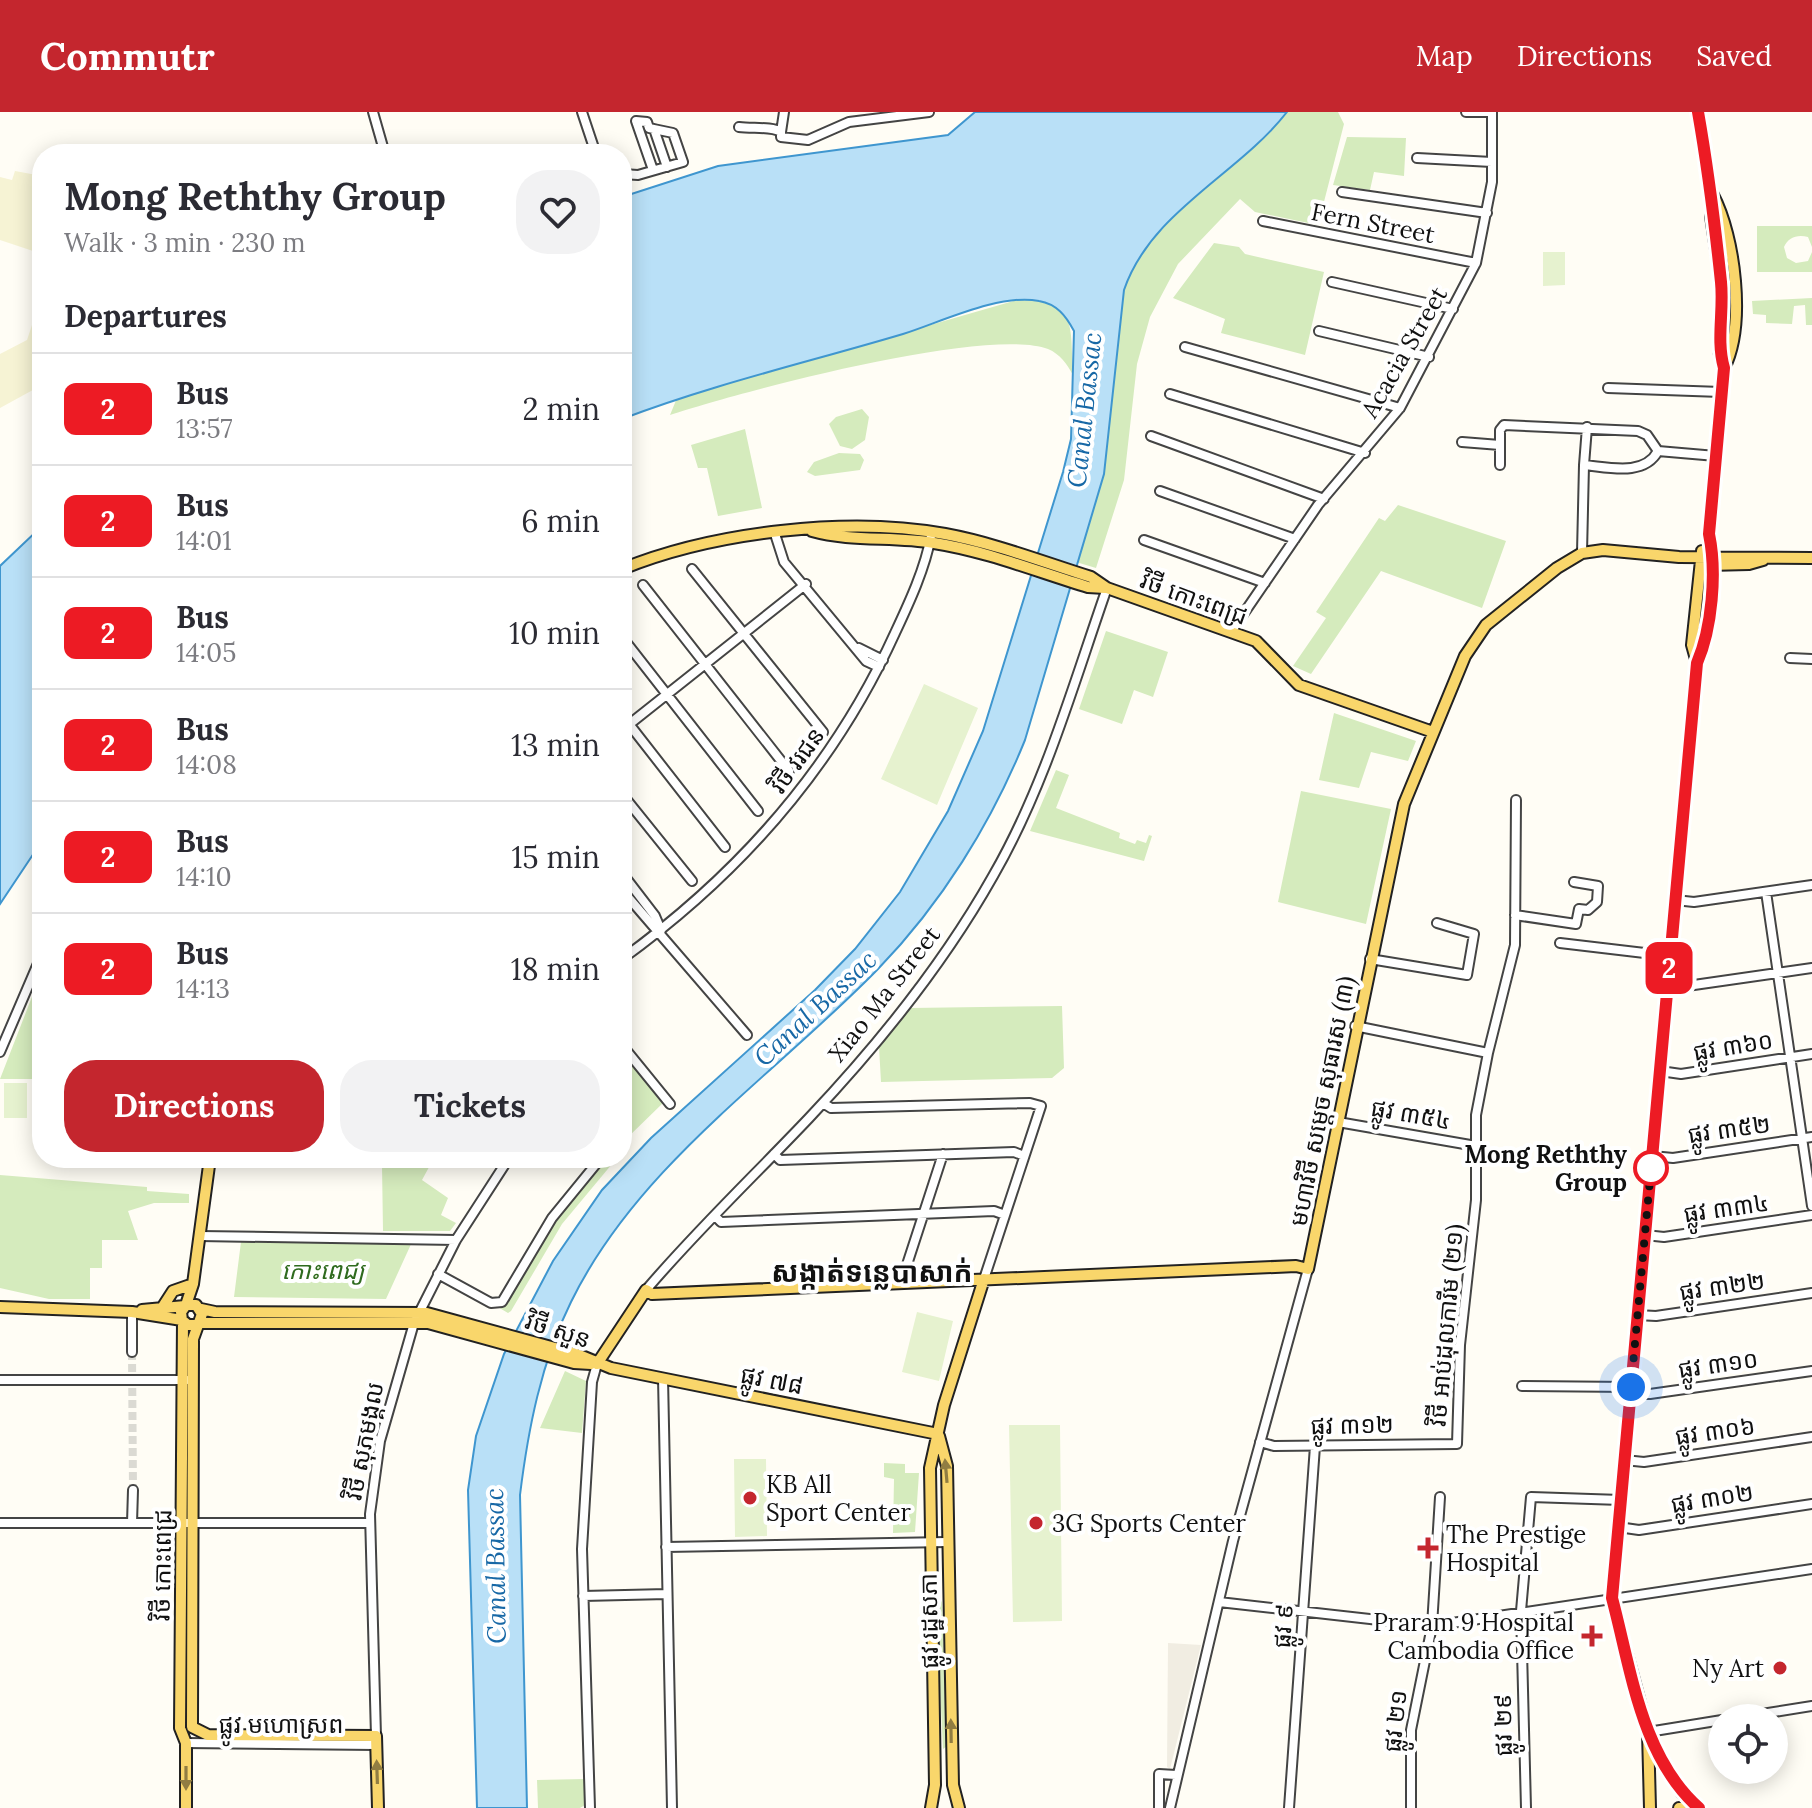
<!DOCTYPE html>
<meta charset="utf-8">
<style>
:root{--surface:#fff;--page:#f2f2f3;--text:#2b2b33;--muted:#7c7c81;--line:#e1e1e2;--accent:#c4262e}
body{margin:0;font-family:Lora,"Noto Sans Khmer",serif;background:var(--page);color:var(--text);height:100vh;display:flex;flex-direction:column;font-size:30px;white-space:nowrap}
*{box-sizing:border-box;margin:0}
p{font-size:26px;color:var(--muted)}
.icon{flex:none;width:44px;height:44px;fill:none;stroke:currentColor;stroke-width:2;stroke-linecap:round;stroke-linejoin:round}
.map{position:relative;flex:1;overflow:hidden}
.sheet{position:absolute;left:32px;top:32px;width:600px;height:1024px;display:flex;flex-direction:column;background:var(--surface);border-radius:32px;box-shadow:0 4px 20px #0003}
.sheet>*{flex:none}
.badge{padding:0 16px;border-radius:12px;font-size:28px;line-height:52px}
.buttons{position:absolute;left:1708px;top:1592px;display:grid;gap:16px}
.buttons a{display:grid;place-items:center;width:80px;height:80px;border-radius:50%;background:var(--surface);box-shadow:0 4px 20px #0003;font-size:40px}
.you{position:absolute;width:40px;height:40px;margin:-20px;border:6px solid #fff;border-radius:50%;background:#1a73e8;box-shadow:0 0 0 12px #1a73e833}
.map>.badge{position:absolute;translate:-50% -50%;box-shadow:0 0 0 4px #fff}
h2{padding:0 32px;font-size:30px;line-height:72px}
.round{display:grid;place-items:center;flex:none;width:84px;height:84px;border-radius:32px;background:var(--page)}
.summary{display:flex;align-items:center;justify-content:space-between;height:136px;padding:0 32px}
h1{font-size:38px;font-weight:700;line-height:60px}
.cta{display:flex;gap:16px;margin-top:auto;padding:16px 32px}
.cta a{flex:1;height:92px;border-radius:32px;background:var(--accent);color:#fff;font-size:32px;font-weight:700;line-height:92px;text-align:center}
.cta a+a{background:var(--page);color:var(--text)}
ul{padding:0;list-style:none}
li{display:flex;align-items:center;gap:24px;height:112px;padding:0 32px;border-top:2px solid var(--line)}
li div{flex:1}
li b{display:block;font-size:30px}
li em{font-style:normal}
li .badge{min-width:88px;font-weight:700;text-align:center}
header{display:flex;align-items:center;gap:48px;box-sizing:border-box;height:112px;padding:0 40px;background:var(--accent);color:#fff}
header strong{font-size:38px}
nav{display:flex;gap:44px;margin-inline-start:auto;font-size:28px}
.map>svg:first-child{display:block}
.farmland{fill:#f6f3d4}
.green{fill:#d5ebbd}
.pitch{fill:#e6f2cf}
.plaza{fill:#f1ede2}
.water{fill:#b9e0f7;stroke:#3f96cf;stroke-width:2}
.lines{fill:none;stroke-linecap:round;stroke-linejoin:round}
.minor-tunnel{stroke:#dbdad3;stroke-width:8;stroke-dasharray:8 4;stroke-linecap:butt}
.minor-casing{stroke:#444;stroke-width:12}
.major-casing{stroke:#222;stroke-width:14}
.minor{stroke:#fff;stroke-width:8}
.major{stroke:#f9d66b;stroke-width:10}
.oneway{fill:#917d42}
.line-casing{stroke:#fff;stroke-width:18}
.line{stroke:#ed1b24;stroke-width:12}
.walk{stroke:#111;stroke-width:8;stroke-dasharray:0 14.4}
.stop-dot{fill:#fff;stroke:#ed1b24;stroke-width:4}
.poi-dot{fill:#c4262e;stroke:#fff;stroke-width:3}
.labels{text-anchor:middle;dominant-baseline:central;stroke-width:8;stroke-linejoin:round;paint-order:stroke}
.street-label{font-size:24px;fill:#111;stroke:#fff}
.stop-label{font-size:24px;font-weight:bold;fill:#111;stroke:#fff;text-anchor:end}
.park-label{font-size:24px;font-style:italic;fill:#2f6b1f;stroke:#fff}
.poi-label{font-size:24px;fill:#111;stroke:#fff;text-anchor:start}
.water-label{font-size:26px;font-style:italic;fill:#1768a6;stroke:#fff}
.quarter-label{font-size:28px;font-weight:bold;fill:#111;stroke:#fff}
</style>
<header>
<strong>Commutr</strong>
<nav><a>Map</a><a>Directions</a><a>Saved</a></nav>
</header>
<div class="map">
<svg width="1812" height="1696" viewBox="0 0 1812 1696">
<rect width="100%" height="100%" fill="#fffdf5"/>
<path class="farmland" d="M 15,59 L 42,64 L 42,142 L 0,128 L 0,65 L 12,68 Z
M 35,204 L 42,207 L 42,273 L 0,296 L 0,242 L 27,228 Z"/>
<path class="green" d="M 1287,0 L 1338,0 L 1344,12 L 1318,113 L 1255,100 L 1240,87 L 1178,152 L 1150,205 L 1137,252 L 1124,368 L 1096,456 L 1076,450 L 1104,362 L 1124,178 C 1151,99 1238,63 1287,0 Z
M 1347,25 L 1406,26 L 1404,64 L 1374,60 L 1370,78 L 1333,73 Z
M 1757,114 L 1812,114 L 1812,135 L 1808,125 C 1798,122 1788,125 1784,135 L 1787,146 L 1796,151 L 1808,149 L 1812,140 L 1812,160 L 1757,160 Z
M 1214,131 L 1239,135 L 1245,142 L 1324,160 L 1305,243 L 1221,221 L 1225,207 L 1173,186 Z
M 1812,186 L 1812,213 L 1806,213 L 1805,193 L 1794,194 L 1792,212 L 1766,211 L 1766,203 L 1753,202 L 1752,189 Z
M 1017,188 C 1079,188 1070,214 1073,263 C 1067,252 1060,242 1048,237 C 986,214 739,280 670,303 L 677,286 Z
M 862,297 L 869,305 L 865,328 L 852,337 L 840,334 L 829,312 L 836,305 Z
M 745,317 L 762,396 L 718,404 L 707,356 L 698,356 L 691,333 Z
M 839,341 L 860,342 L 864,348 L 860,358 L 815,364 L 807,360 L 814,350 Z
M 1398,393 L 1506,429 L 1482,496 L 1381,459 L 1311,562 L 1293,554 L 1326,506 L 1316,500 L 1379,406 L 1385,409 Z
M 1106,519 L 1168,540 L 1153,585 L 1134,578 L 1122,612 L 1079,597 Z
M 1334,601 L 1416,629 L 1408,649 L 1371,640 L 1359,676 L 1319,668 Z
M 1056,658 L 1069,663 L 1056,696 L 1120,721 L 1119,726 L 1135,732 L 1137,728 L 1146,731 L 1149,723 L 1152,724 L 1144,749 L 1030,719 Z
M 1301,679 L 1391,697 L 1366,812 L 1278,790 Z
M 42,859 L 42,967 L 0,967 Z
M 1062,894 L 1064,956 L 1052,966 L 881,970 L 879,935 L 911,896 Z
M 623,943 L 663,991 L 625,1028 L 622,1025 Z
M 349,1046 L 434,1046 L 422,1068 L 448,1086 L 441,1103 L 456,1111 L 450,1119 L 383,1119 L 382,1053 L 349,1053 Z
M 601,1046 L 617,1046 L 562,1112 L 511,1199 L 508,1201 L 491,1191 L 499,1192 L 533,1138 Z
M 0,1063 L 147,1075 L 147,1079 L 189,1082 L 189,1091 L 154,1091 L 128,1099 L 138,1128 L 102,1128 L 102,1156 L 90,1156 L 90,1187 L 49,1187 L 0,1176 Z
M 241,1130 L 412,1130 L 386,1187 L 234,1185 Z
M 565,1259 L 586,1269 L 582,1321 L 540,1316 Z
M 884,1351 L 905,1352 L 905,1361 L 919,1361 L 915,1420 L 893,1421 L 894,1367 L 884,1365 Z
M 939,1487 L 942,1490 L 947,1634 L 943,1637 L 936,1491 Z
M 584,1667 L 585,1693 L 580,1696 L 538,1696 L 537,1668 Z"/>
<path class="pitch" d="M 1543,140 L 1565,140 L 1565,173 L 1543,174 Z
M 924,572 L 978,596 L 937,693 L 881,667 Z
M 4,971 L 27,971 L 27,1006 L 4,1006 Z
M 917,1200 L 953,1209 L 939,1269 L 902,1260 Z
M 1009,1313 L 1060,1313 L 1062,1509 L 1013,1510 Z
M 734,1347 L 766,1347 L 767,1424 L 735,1425 Z"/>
<path class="plaza" d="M 1168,1531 L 1201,1533 L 1170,1657 L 1167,1655 Z"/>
<path class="water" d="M 975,0 L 1287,0 C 1238,63 1151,99 1124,178 L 1104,362 L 1025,628 C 991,712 941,792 878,857 C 774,964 638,1053 571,1190 C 541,1250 528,1318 520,1383 L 527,1696 L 477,1696 L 468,1378 L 476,1324 L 504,1242 L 553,1149 L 602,1078 L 651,1026 L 815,878 L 855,837 L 900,780 L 948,699 L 983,619 L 1063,360 L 1071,327 L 1074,219 C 1066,204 1057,192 1039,189 C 1000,181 941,210 903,222 C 809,250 714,272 622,307 L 622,85 L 718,54 L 948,23 Z
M 42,414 L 42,729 L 0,792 L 0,454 Z"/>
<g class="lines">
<path class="minor-tunnel" d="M 132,1240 L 133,1378"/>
<g class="minor-casing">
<path id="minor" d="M 373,0 L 385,42
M 582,0 L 596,42
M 1466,0 L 1492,0
M 739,15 C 752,17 771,14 781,20 L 781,25 L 808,28 L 849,10 L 929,0
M 654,17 L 667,55
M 781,20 L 784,0
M 1417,46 L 1492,50
M 622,62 L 638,63 L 683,50 L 673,21 L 649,16 L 647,10 L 636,9 L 653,58
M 1342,80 L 1487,101
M 1263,109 L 1476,151
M 1332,170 L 1453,197
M 1319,219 L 1429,245
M 1185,235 L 1400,296
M 1608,276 L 1721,280
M 1170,282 L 1365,341
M 1151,324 L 1324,387
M 1462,330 L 1500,333
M 1658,339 L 1716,344
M 1500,353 L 1500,318 L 1504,313 L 1638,319 L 1647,323 L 1658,339
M 1584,353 L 1587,315
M 1160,379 L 1295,427
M 775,422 L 784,450 L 866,549 L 879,555
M 1144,428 L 1265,471
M 1582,441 L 1584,353 C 1608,355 1644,365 1658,339
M 692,457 L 823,620
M 643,473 L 789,659
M 1231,520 L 1318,393 L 1400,296 L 1476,151 L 1492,70 L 1492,0
M 622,525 L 758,699
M 859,536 L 883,548
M 1790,546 L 1812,547
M 622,603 L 725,735
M 622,618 L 806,472
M 622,682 L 692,769
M 622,761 L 655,804 L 661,818
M 622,778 L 747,923
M 1766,780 L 1812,1094
M 1675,788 L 1694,790 L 1812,773
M 1515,803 L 1576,812 L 1579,797 L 1588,798 L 1597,790 L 1598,774 L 1574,770
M 1560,831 L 1670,844
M 622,847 C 741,761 834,655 895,521 C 909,491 925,457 931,424
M 1370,847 L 1467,863 L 1474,822 L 1437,811
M 1668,873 L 1687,874 L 1812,856
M 622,933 L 670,992
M 0,940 L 42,842
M 1488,941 L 1515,833 L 1516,688
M 1660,959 L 1681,962 L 1812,942
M 823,991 L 831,996 L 1030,991 L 1041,994 L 984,1167
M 1338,1010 L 1476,1034
M 774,1042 L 780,1048 L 1014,1040 L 1024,1044
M 1652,1044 L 1673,1046 L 1812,1025
M 715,1104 L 721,1110 L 994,1099 L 1005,1103
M 1645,1123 L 1664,1125 L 1812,1103
M 200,1124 L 456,1128
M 438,1162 L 491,1191 L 502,1190 L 552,1106 L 601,1046
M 901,1171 L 943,1042
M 646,1178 C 697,1118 755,1063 809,1006 C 878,933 944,851 993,764 C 1045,674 1073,573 1107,476
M 132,1200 L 132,1240
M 1637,1203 L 1656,1204 L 1812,1181
M 663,1266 L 672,1696
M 0,1268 L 187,1268
M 1522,1274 L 1631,1275
M 1630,1282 L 1650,1282 L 1812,1259
M 1260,1330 L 1274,1334 L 1457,1332 L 1460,1233 L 1476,1088 L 1476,1003 L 1488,941 L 1355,914
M 1624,1348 L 1644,1350 L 1812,1325
M 0,1411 L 370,1411
M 132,1411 L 133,1378
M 1618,1415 L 1639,1418 L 1812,1392
M 666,1435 L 947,1430
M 583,1484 L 667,1482
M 1219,1490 L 1432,1514 L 1812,1457
M 1736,1606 L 1812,1594
M 1648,1620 L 1722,1608
M 376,1624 L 370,1402 L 380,1329 L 414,1211 L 456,1128 L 509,1046
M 186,1631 L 376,1633
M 590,1696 L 582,1437 L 592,1270 L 597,1252
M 1159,1696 L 1159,1662 L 1176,1663
M 1170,1696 L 1233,1429 L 1308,1157
M 1289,1696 L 1315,1334
M 1411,1696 L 1411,1618 L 1432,1514 L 1440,1385
M 1526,1696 L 1521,1499 L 1531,1385 L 1621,1388"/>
</g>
<g class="major-casing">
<path id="major" d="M 1713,83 C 1735,125 1746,213 1724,256
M 812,419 C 851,430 894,424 934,431 C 986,439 1038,460 1088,475 L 1105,476
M 1708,453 L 1749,452 L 1763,448
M 622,457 C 713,420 848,404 945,422 C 994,431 1043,450 1091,465 L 1107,476 L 1256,529 L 1299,573 L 1433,620
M 1697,551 L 1692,533 L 1702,439
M 186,1193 L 193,1172 L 210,1046
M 0,1195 L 132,1200 L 182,1208
M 162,1196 L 173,1179 L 193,1172
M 201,1197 L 215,1200 L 427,1201 L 577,1242 L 611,1256 L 938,1322
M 142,1198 L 185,1194
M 183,1209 L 180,1616 L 186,1631 L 186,1696
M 199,1211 L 428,1211 L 574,1251 L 591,1252
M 196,1213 L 188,1213 L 182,1208 L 181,1200 L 186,1193 L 196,1193 L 202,1202 L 193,1227 L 192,1615 L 208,1623 L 376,1624 L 378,1696
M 597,1252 L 646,1178 L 652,1182 L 1296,1154 L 1308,1157 L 1404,692 L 1465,544 L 1486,513 L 1557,456 L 1582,441 L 1603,438 L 1679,445 L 1812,446
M 939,1324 L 947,1354 L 953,1673 L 959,1696
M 1648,1622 L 1682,1681 L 1699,1696
M 931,1696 L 935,1673 L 930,1356 L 944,1293 L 984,1167
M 1650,1696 L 1648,1620 L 1612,1486 L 1697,551 C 1713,516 1717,460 1709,422 L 1724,256 L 1719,239 L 1721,171 L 1711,104 L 1712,82 L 1698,0
M 1679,1696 L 1687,1696"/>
</g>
<use href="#minor" class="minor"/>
<use href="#major" class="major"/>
</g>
<defs><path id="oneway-solid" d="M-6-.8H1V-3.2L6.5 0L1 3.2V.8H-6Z" transform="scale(2)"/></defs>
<g class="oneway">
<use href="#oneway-solid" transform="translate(946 1359) rotate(-95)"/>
<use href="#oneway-solid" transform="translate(951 1619) rotate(-91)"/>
<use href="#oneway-solid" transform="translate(377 1660) rotate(-92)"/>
<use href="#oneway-solid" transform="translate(186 1666) rotate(90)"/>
</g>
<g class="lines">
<g class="line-casing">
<path id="line" d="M 1698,0 C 1708,57 1715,113 1721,170 C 1724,199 1716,228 1724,256 L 1709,422 C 1717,461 1712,516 1697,551 L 1612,1486 C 1631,1557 1641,1645 1699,1696"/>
</g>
<use href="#line" class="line"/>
<path class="walk" d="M 1631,1275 L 1651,1056"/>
</g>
<circle class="stop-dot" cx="1651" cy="1056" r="16"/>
<g class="poi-dot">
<circle cx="750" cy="1386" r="8"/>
<circle cx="1036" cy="1411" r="8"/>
<path d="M1424 1424h8v8h8v8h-8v8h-8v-8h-8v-8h8z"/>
<path d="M1588 1512h8v8h8v8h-8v8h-8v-8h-8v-8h8z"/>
<circle cx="1780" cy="1556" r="8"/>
</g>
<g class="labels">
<g class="street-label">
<text transform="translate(1373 111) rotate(11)">Fern Street</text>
<text transform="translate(1404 240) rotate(-60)">Acacia Street</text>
<text transform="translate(1194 486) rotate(20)">វិថី កោះពេជ្រ</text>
<text transform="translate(797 648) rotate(-54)">វិថី វរជន</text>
<text transform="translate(884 882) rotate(-52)">Xiao Ma Street</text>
<text transform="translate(1733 934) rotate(-9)">ផ្លូវ ៣៦០</text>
<text transform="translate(1322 989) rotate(-79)">មហាវិថី សម្តេច សុធារស (៣)</text>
<text transform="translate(1411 1002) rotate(10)">ផ្លូវ ៣៥៤</text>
<text transform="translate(1729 1017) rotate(-8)">ផ្លូវ ៣៥២</text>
<text transform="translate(1726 1096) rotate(-8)">ផ្លូវ ៣៣៤</text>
<text transform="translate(1722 1174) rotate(-8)">ផ្លូវ ៣២២</text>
<text transform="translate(1446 1213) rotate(-85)">វិថី អាប់ដុលការីម (២១)</text>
<text transform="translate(558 1218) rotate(18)">វិថី សួន</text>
<text transform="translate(1718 1252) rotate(-8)">ផ្លូវ ៣១០</text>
<text transform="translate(772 1268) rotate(11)">ផ្លូវ ៧៨</text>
<text transform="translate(1352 1313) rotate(-1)">ផ្លូវ ៣១២</text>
<text transform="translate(1715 1319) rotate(-8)">ផ្លូវ ៣០៦</text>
<text transform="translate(364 1329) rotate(-79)">វិថី សុភមង្គល</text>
<text transform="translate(1712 1386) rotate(-9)">ផ្លូវ ៣០២</text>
<text transform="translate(162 1453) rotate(-89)">វិថី កោះពេជ្រ</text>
<text transform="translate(929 1509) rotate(-91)">ផ្លូវ រដ្ឋសភា</text>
<text transform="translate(1283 1514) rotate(-86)">ផ្លូវ ៩</text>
<text transform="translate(1395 1609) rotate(-84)">ផ្លូវ ២១</text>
<text x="281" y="1612">ផ្លូវ មហោស្រព</text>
<text transform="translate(1503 1613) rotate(-91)">ផ្លូវ ២៩</text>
</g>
<g class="stop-label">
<text x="1627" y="1042">Mong Reththy<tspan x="1627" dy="28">Group</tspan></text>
</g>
<g class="park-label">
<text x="323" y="1158">កោះពេជ្យ</text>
</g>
<g class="poi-label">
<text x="766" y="1372">KB All<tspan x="766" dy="28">Sport Center</tspan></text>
<text x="1052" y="1411">3G Sports Center</text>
<text x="1446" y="1422">The Prestige<tspan x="1446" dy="28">Hospital</tspan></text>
<text x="1574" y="1510" text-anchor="end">Praram 9 Hospital<tspan x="1574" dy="28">Cambodia Office</tspan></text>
<text x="1764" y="1556" text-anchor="end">Ny Art</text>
</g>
<g class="water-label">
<text transform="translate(1084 298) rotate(-84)">Canal Bassac</text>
<text transform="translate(815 896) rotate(-43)">Canal Bassac</text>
<text transform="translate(495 1454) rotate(-91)">Canal Bassac</text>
</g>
<g class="quarter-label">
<text x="872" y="1160">សង្កាត់ទន្លេបាសាក់</text>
</g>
</g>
</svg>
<div class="buttons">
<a><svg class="icon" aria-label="locate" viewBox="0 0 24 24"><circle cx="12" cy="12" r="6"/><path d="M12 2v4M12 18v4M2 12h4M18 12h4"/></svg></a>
</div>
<div class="you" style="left:1631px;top:1275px"></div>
<b class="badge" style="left:1669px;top:856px;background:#ed1b24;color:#fff">2</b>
<section class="sheet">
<div class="summary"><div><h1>Mong Reththy Group</h1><p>Walk · 3 min · 230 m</p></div><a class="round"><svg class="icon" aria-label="heart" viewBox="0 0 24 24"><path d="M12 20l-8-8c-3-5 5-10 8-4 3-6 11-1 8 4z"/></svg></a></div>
<h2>Departures</h2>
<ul>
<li><span class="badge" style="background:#ed1b24;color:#fff">2</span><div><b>Bus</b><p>13:57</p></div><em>2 min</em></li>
<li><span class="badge" style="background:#ed1b24;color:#fff">2</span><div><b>Bus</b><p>14:01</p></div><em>6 min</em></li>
<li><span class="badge" style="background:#ed1b24;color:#fff">2</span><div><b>Bus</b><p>14:05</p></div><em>10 min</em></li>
<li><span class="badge" style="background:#ed1b24;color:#fff">2</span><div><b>Bus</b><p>14:08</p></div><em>13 min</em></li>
<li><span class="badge" style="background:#ed1b24;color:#fff">2</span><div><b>Bus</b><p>14:10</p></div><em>15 min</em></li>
<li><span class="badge" style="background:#ed1b24;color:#fff">2</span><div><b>Bus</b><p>14:13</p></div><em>18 min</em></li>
</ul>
<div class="cta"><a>Directions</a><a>Tickets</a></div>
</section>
</div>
